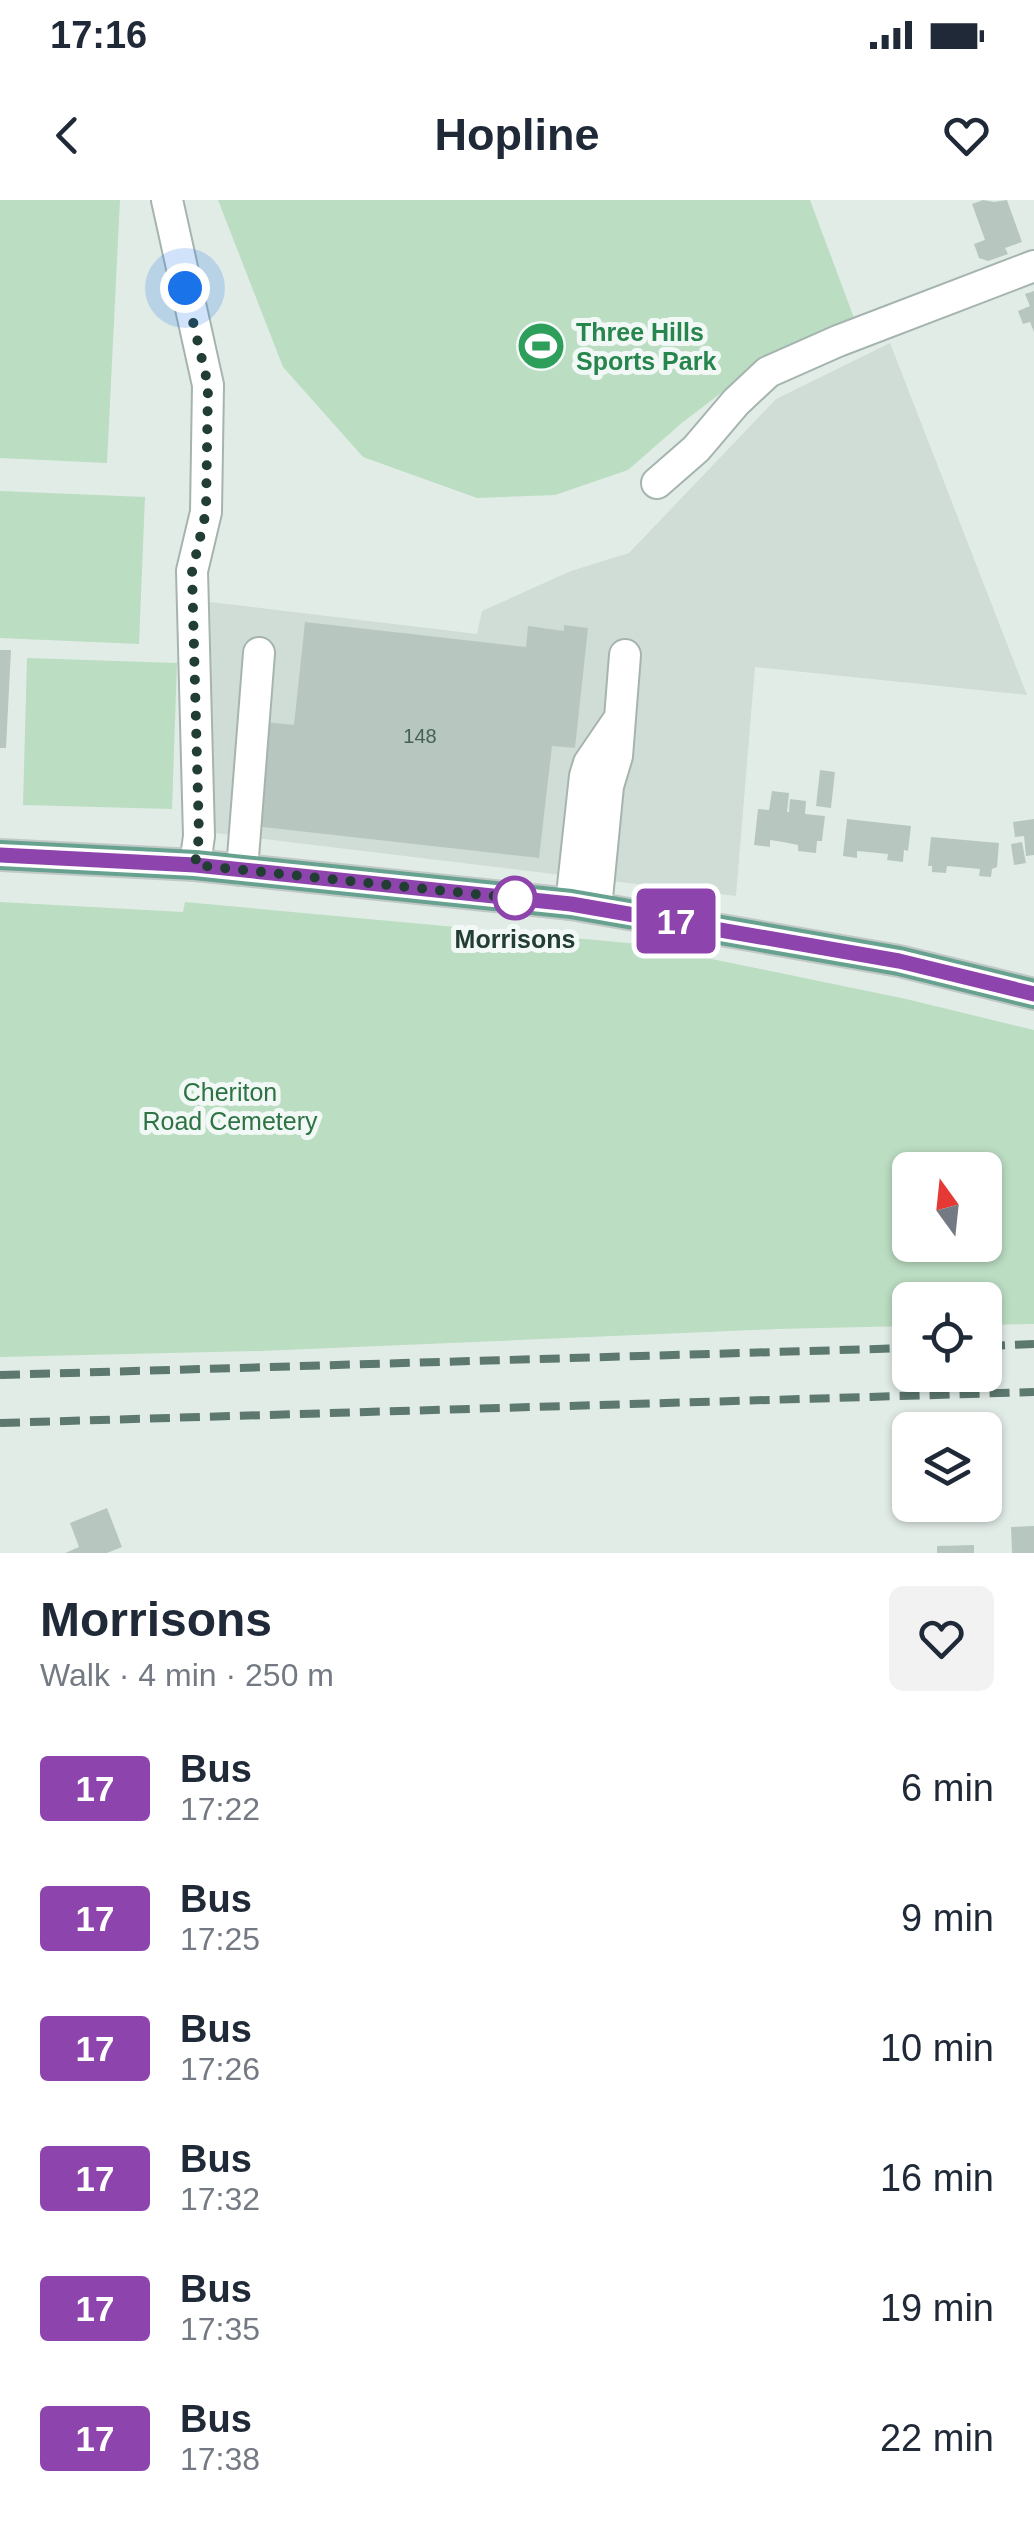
<!DOCTYPE html>
<meta charset="utf-8">
<style>
:root{--surface:#fff;--page:#f2f2f3;--text:#1f2937;--muted:#747a83}
body{margin:0;font-family:Helvetica,sans-serif;background:var(--page);color:var(--text);height:100vh;display:flex;flex-direction:column;font-size:38px;white-space:nowrap}
*{box-sizing:border-box;margin:0}
p{font-size:32px;color:var(--muted)}
.icon{flex:none;width:55px;height:55px;fill:none;stroke:currentColor;stroke-width:2;stroke-linecap:round;stroke-linejoin:round}
.map{position:relative;height:1353px;overflow:hidden}
.sheet{display:flex;flex-direction:column;background:var(--surface);flex:1}
.sheet>*{flex:none}
.badge{padding:0 20px;border-radius:8px;font-size:35px;line-height:65px}
.needle{width:65px;rotate:345deg}
.buttons{position:absolute;left:892px;top:952px;display:grid;gap:20px}
.buttons a{display:grid;place-items:center;width:110px;height:110px;border-radius:15px;background:var(--surface);box-shadow:0 2px 8px #0004;font-size:50px}
.you{position:absolute;width:50px;height:50px;margin:-25px;border:8px solid #fff;border-radius:50%;background:#1a73e8;box-shadow:0 0 0 15px #1a73e833}
.map>.badge{position:absolute;translate:-50% -50%;box-shadow:0 0 0 5px #fff}
.round{display:grid;place-items:center;flex:none;width:105px;height:105px;border-radius:15px;background:var(--page)}
.headline{display:flex;align-items:center;justify-content:space-between;height:170px;padding:0 40px}
h1{font-size:48px;font-weight:700;line-height:75px}
ul{padding:0;list-style:none}
li{display:flex;align-items:center;gap:30px;height:130px;padding:0 40px}
li div{flex:1}
li b{display:block;font-size:38px}
li em{font-style:normal}
li .badge{min-width:110px;font-weight:700;text-align:center}
.status{display:flex;justify-content:space-between;align-items:center;height:70px;padding:0 50px;background:var(--surface);direction:ltr}
.status svg{height:28px;fill:currentColor}
header{display:flex;justify-content:space-between;align-items:center;height:130px;padding:0 40px;background:var(--surface);font-size:45px;font-weight:700}
.map>svg:first-child{display:block}
.built{fill:#d0dcd6}
.green{fill:#bbddc2;fill-rule:evenodd}
.building{fill:#b7c7c0}
.lines{fill:none;stroke-linecap:round;stroke-linejoin:round}
.minor-casing{stroke:#a5b4ae;stroke-width:34}
.major-casing{stroke:#c1c9c6;stroke-width:34}
.minor{stroke:#fff;stroke-width:30}
.major{stroke:#67a18f;stroke-width:30}
.rail{stroke:#5c786f;stroke-width:8;stroke-dasharray:20 10;stroke-linecap:butt}
.line-casing{stroke:#fff;stroke-width:22}
.line{stroke:#8e44ad;stroke-width:15}
.walk{stroke:#223d34;stroke-width:10;stroke-dasharray:0 18}
.stop-dot{fill:#fff;stroke:#8e44ad;stroke-width:5}
.labels{text-anchor:middle;dominant-baseline:central;stroke-width:10;stroke-linejoin:round;paint-order:stroke}
.number-label{font-size:20px;fill:#476057}
.leisure-label{font-size:25px;font-weight:bold;fill:#27864d;stroke:#f2f8f5;text-anchor:start}
.stop-label{font-size:25px;font-weight:bold;fill:#223d34;stroke:#f2f8f5}
.park-label{font-size:25px;fill:#2d7344;stroke:#f2f8f5}
</style>
<div class="status"><b>17:16</b><svg viewBox="0 0 49 12"><path d="M0 12V9h3v3zM5 12V6h3v6zM10 12V3h3v9zM15 12V0h3v12zM26 1h20v11H26zM47 4h2v5h-2z"/></svg></div>
<header><svg class="icon" aria-label="back" viewBox="0 0 24 24"><path d="M15 5l-7 7 7 7"/></svg>Hopline<svg class="icon" aria-label="heart" viewBox="0 0 24 24"><path d="M12 20l-8-8c-3-5 5-10 8-4 3-6 11-1 8 4z"/></svg></header>
<div class="map">
<svg width="1034" height="1353" viewBox="0 0 1034 1353">
<rect width="100%" height="100%" fill="#e2ece7"/>
<path class="built" d="M 890,143 L 1027,495 L 755,467 L 736,696 L 215,633 L 210,402 L 477,434 L 482,411 L 571,371 L 629,353 L 776,199 Z"/>
<path class="green" d="M 0,0 L 120,0 L 107,263 L 0,258 Z
M 218,0 L 810,0 L 857,126 L 754,168 L 683,222 L 628,270 L 555,295 L 477,298 L 363,257 L 283,167 Z
M 0,291 L 145,297 L 139,444 L 0,438 Z
M 27,458 L 177,463 L 172,609 L 23,605 Z
M 0,702 L 183,712 L 185,702 L 639,744 L 906,799 L 1034,830 L 1034,1124 L 985,1125 L 985,1100 L 910,1100 L 910,1126 L 778,1129 L 261,1151 L 0,1157 ZM 910,970 L 985,970 L 985,1045 L 910,1045 Z"/>
<path class="building" d="M 983,0 L 994,2 L 1007,0 L 1022,42 L 1005,48 L 1008,54 L 988,61 L 979,58 L 974,44 L 985,40 L 972,4 Z
M 1034,91 L 1034,132 L 1030,122 L 1023,124 L 1018,111 L 1030,106 L 1025,94 Z
M 305,422 L 526,447 L 528,426 L 564,431 L 564,425 L 588,428 L 575,548 L 552,546 L 539,658 L 253,626 L 264,522 L 294,525 Z
M 0,450 L 11,450 L 6,548 L 0,548 Z
M 820,570 L 835,572 L 831,608 L 816,606 Z
M 772,591 L 789,593 L 787,612 L 789,612 L 790,599 L 806,601 L 805,614 L 825,616 L 822,641 L 817,641 L 816,653 L 798,651 L 798,645 L 783,642 L 770,640 L 770,647 L 754,645 L 758,609 L 769,610 Z
M 847,619 L 911,626 L 908,651 L 904,650 L 903,662 L 887,660 L 888,654 L 857,651 L 857,658 L 843,656 Z
M 1034,619 L 1034,655 L 1026,656 L 1024,636 L 1015,637 L 1013,622 Z
M 931,637 L 999,643 L 997,667 L 992,669 L 991,677 L 979,676 L 980,669 L 947,666 L 946,673 L 932,672 L 932,666 L 928,666 Z
M 1022,642 L 1026,663 L 1014,665 L 1011,644 Z
M 107,1308 L 122,1347 L 107,1353 L 65,1353 L 79,1347 L 70,1323 Z
M 1034,1326 L 1034,1353 L 1012,1353 L 1011,1327 Z
M 974,1345 L 974,1353 L 937,1353 L 937,1346 Z"/>
<g class="lines">
<g class="minor-casing">
<path id="minor" d="M 167,0 L 208,185 L 206,312 L 192,371 L 199,636 L 195,665
M 657,283 L 696,249 L 736,202 L 768,172 L 838,141 L 1034,66
M 242,670 L 259,453
M 571,704 L 585,576 L 589,563 L 617,522
M 596,708 L 608,586 L 617,556 L 625,455"/>
</g>
<g class="major-casing">
<path id="major" d="M 0,655 L 195,665 L 571,704 L 899,761 L 1034,794"/>
</g>
<use href="#minor" class="minor"/>
<use href="#major" class="major"/>
<path class="rail" d="M 985,1146 L 1034,1144
M 0,1175 L 910,1148
M 0,1223 L 1034,1192"/>
</g>
<g class="lines">
<g class="line-casing">
<path id="line" d="M 0,655 L 195,665 L 571,704 L 899,761 L 1034,794"/>
</g>
<use href="#line" class="line"/>
<path class="walk" d="M 185,88 L 208,185 L 206,312 L 192,372 L 199,636 L 195,665 L 532,700 L 515,698"/>
</g>
<defs>
<g id="stadium-disc" transform="scale(2.5)"><circle r="9.5" fill="#2e9e5b" stroke="#f2f8f5"/><path d="M0-5a6.5 5 0 1 0 0 10a6.5 5 0 1 0 0-10ZM-3.5-1.8h7v3.6h-7Z" fill="#fff"/></g>
</defs>
<g fill-rule="evenodd">
<use href="#stadium-disc" x="541" y="146"/>
</g>
<circle class="stop-dot" cx="515" cy="698" r="20"/>
<g class="labels">
<g class="number-label">
<text x="420" y="536">148</text>
</g>
<g class="leisure-label">
<text x="576" y="132">Three Hills<tspan x="576" dy="29">Sports Park</tspan></text>
</g>
<g class="stop-label">
<text x="515" y="739">Morrisons</text>
</g>
<g class="park-label">
<text x="230" y="892">Cheriton<tspan x="230" dy="29">Road Cemetery</tspan></text>
</g>
</g>
</svg>
<div class="buttons">
<a><svg class="needle" viewBox="-14 -14 28 28"><path d="M0-13l5 13h-10z" fill="#e53935"/><path d="M0 13l5-13h-10z" fill="#747a83"/></svg></a>
<a><svg class="icon" aria-label="locate" viewBox="0 0 24 24"><circle cx="12" cy="12" r="6"/><path d="M12 2v4M12 18v4M2 12h4M18 12h4"/></svg></a>
<a><svg class="icon" aria-label="layers" viewBox="0 0 24 24"><path d="M12 4l9 5-9 5-9-5zM3 14l9 5 9-5"/></svg></a>
</div>
<div class="you" style="left:185px;top:88px"></div>
<b class="badge" style="left:676px;top:721px;background:#8e44ad;color:#fff">17</b>
</div>
<section class="sheet">
<div class="headline"><div><h1>Morrisons</h1><p>Walk · 4 min · 250 m</p></div><a class="round"><svg class="icon" aria-label="heart" viewBox="0 0 24 24"><path d="M12 20l-8-8c-3-5 5-10 8-4 3-6 11-1 8 4z"/></svg></a></div>
<ul>
<li><span class="badge" style="background:#8e44ad;color:#fff">17</span><div><b>Bus</b><p>17:22</p></div><em>6 min</em></li>
<li><span class="badge" style="background:#8e44ad;color:#fff">17</span><div><b>Bus</b><p>17:25</p></div><em>9 min</em></li>
<li><span class="badge" style="background:#8e44ad;color:#fff">17</span><div><b>Bus</b><p>17:26</p></div><em>10 min</em></li>
<li><span class="badge" style="background:#8e44ad;color:#fff">17</span><div><b>Bus</b><p>17:32</p></div><em>16 min</em></li>
<li><span class="badge" style="background:#8e44ad;color:#fff">17</span><div><b>Bus</b><p>17:35</p></div><em>19 min</em></li>
<li><span class="badge" style="background:#8e44ad;color:#fff">17</span><div><b>Bus</b><p>17:38</p></div><em>22 min</em></li>
</ul>
</section>
